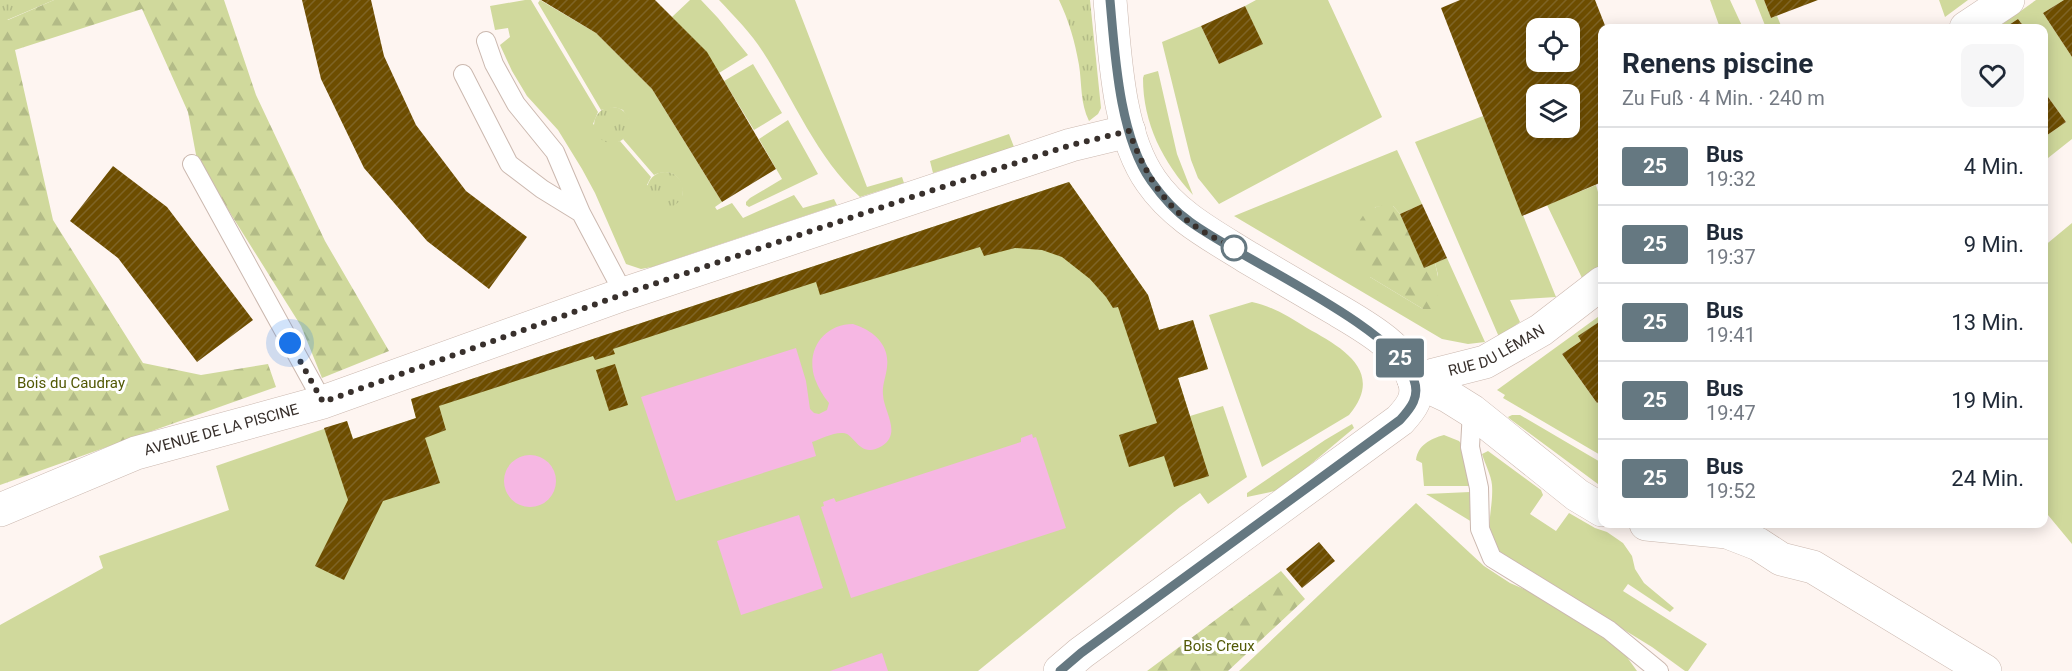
<!DOCTYPE html>
<html lang="de">
<meta charset="utf-8">
<style>
:root{--surface:#fff;--page:#f6f6f7;--text:#1f2937;--muted:#747a83;--line:#e0e1e3}
body{margin:0;font-family:Roboto,sans-serif;background:var(--page);color:var(--text);height:100vh;display:flex;flex-direction:column;font-size:22px;white-space:nowrap}
*{box-sizing:border-box;margin:0}
p{font-size:20px;color:var(--muted)}
.icon{flex:none;width:33px;height:33px;fill:none;stroke:currentColor;stroke-width:2;stroke-linecap:round;stroke-linejoin:round}
.map{position:relative;flex:1;overflow:hidden}
.panel{position:absolute;left:1598px;top:24px;width:450px;height:504px;display:flex;flex-direction:column;background:var(--surface);border-radius:12px;box-shadow:0 3px 15px #0003}
.panel>*{flex:none}
.badge{padding:0 12px;border-radius:4px;font-size:21px;line-height:39px}
.buttons{position:absolute;left:1526px;top:18px;display:grid;gap:12px}
.buttons a{display:grid;place-items:center;width:54px;height:54px;border-radius:12px;background:var(--surface);box-shadow:0 3px 15px #0003;font-size:30px}
.you{position:absolute;width:30px;height:30px;margin:-15px;border:4px solid #fff;border-radius:50%;background:#1a73e8;box-shadow:0 0 0 9px #1a73e833}
.map>.badge{position:absolute;translate:-50% -50%;box-shadow:0 0 0 3px #fff}
.round{display:grid;place-items:center;flex:none;width:63px;height:63px;border-radius:12px;background:var(--page)}
.overview{display:flex;align-items:center;justify-content:space-between;height:102px;padding:0 24px}
h1{font-size:28px;font-weight:700;line-height:45px}
ul{padding:0;list-style:none}
li{display:flex;align-items:center;gap:18px;height:78px;padding:0 24px;border-top:2px solid var(--line)}
li div{flex:1}
li b{display:block;font-size:22px}
li em{font-style:normal}
li .badge{min-width:66px;font-weight:700;text-align:center}
.map>svg:first-child{display:block}
.green{fill:#d0d99c}
.forest{fill:url(#forest-firs)}
.park{fill:url(#park-tufts)}
.water{fill:#f6b7e3}
.building{fill:url(#building-hatch);fill-rule:evenodd}
.lines{fill:none;stroke-linecap:round;stroke-linejoin:round}
.lane-casing{stroke:#cbb8af;stroke-width:20}
.street-casing{stroke:#cbb8af;stroke-width:34}
.lane{stroke:#fff;stroke-width:18}
.street{stroke:#fff;stroke-width:33}
.line-casing{stroke:#fff;stroke-width:14}
.line{stroke:#657881;stroke-width:9}
.walk{stroke:#38302c;stroke-width:6;stroke-dasharray:0 10.8}
.stop-dot{fill:#fff;stroke:#657881;stroke-width:3}
.labels{text-anchor:middle;dominant-baseline:central;stroke-width:6;stroke-linejoin:round;paint-order:stroke}
.street-label{font-size:15px;fill:#38302c;stroke:#fff}
.park-label{font-size:15px;fill:#525905;stroke:#fff}
</style>
<div class="map">
<svg width="2072" height="671" viewBox="0 0 2072 671">
<defs>
<pattern id="forest-firs" width="22" height="20" patternUnits="userSpaceOnUse" patternTransform="scale(1.5)"><rect width="22" height="20" fill="#d0d99c"/><path d="M5 1l3.5 6h-7zM16 11l3.5 6h-7z" fill="#b3bb87"/></pattern>
<pattern id="park-tufts" width="24" height="20" patternUnits="userSpaceOnUse" patternTransform="scale(1.5)"><rect width="24" height="20" fill="#d0d99c"/><path d="M3 7l-1-3M5 7V3M7 7l1-3M15 17l-1-3M17 17v-4M19 17l1-3" fill="none" stroke="#b3bb87"/></pattern>
<pattern id="building-hatch" width="6" height="6" patternUnits="userSpaceOnUse" patternTransform="scale(1.5)"><rect width="6" height="6" fill="#6d4d00"/><path d="M-1 1l2-2M0 6l6-6M5 7l2-2" fill="none" stroke="#7e6426"/></pattern>
</defs>
<rect width="100%" height="100%" fill="#fef5f1"/>
<path class="green" d="M 525,0 L 531,0 L 598,112 L 593,124 L 617,142 L 620,141 L 651,177 L 647,185 L 682,196 C 685,178 671,167 654,175 L 623,139 L 625,136 L 629,120 L 623,110 L 614,107 L 601,110 L 538,3 L 540,0 L 596,33 L 652,89 L 722,202 L 715,207 L 717,210 L 732,203 L 743,218 L 794,195 L 803,208 L 834,199 L 837,205 L 652,267 L 641,269 L 626,264 L 595,193 L 582,169 L 558,130 L 527,96 L 512,71 L 500,45 L 510,37 L 508,28 L 495,30 L 490,6 Z
M 690,0 L 701,0 L 718,18 L 748,55 L 719,73 L 672,17 Z
M 719,0 L 795,0 L 867,187 L 902,177 L 904,183 L 860,197 C 817,158 794,100 763,52 C 751,33 735,17 719,0 Z
M 1256,0 L 1328,0 L 1382,117 L 1219,204 L 1198,178 L 1191,160 L 1162,42 L 1201,26 L 1219,64 L 1262,44 L 1245,6 Z
M 1710,0 L 1730,0 L 1743,28 L 1720,28 Z
M 1755,0 L 1764,0 L 1771,18 L 1777,16 L 1782,28 L 1766,28 Z
M 1939,0 L 1968,0 L 1945,17 Z
M 2036,0 L 2064,0 L 2043,13 L 2072,57 L 2072,139 L 2043,162 L 2043,138 L 2066,122 L 2043,90 L 2043,59 L 2045,57 L 2043,54 L 2043,28 L 2025,28 L 2018,19 L 2004,28 L 1997,28 Z
M 753,64 L 782,113 L 754,130 L 724,81 Z
M 1158,71 L 1177,154 L 1193,195 C 1163,162 1143,124 1143,78 L 1144,75 Z
M 1483,116 L 1556,297 L 1510,300 L 1520,322 L 1499,337 L 1415,142 Z
M 788,120 L 818,174 L 749,207 L 746,205 L 746,202 L 750,198 L 782,179 L 759,139 Z
M 1009,134 L 1014,147 L 933,173 L 930,161 Z
M 1397,150 L 1422,204 L 1400,214 L 1393,206 L 1375,207 L 1370,277 L 1423,309 L 1438,275 L 1435,263 L 1447,258 L 1485,342 L 1468,344 L 1442,339 L 1234,216 Z
M 1069,182 L 1148,295 L 1159,330 L 1193,320 L 1208,369 L 1178,378 L 1190,416 L 1223,406 L 1247,477 L 1208,504 L 1200,493 L 1180,507 L 978,671 L 0,671 L 0,625 L 103,568 L 99,556 L 229,510 L 216,466 L 347,421 L 353,439 L 416,418 L 411,399 Z
M 1596,185 L 1602,206 L 1602,264 L 1582,278 L 1547,205 Z
M 2072,223 L 2072,544 L 2043,509 L 2043,247 Z
M 1252,302 C 1272,306 1289,317 1307,328 C 1341,347 1386,371 1349,415 L 1262,467 L 1209,315 Z
M 1602,314 L 1602,320 L 1579,336 L 1581,341 L 1562,354 L 1597,403 L 1602,399 L 1602,456 L 1503,398 L 1505,395 L 1497,390 Z
M 1512,415 L 1520,415 L 1602,463 L 1602,487 L 1510,419 L 1508,417 Z
M 1352,424 L 1354,428 L 1280,490 L 1247,497 L 1247,493 L 1325,440 Z
M 1444,435 L 1459,441 L 1462,445 L 1470,486 L 1424,486 L 1422,463 L 1416,460 C 1418,445 1430,439 1444,435 Z
M 1488,451 L 1541,490 L 1543,495 L 1530,514 L 1556,531 L 1569,513 L 1595,528 L 1607,532 L 1623,543 L 1632,556 L 1635,569 L 1644,583 L 1674,608 L 1670,612 L 1628,584 L 1623,591 L 1707,644 L 1688,671 L 1685,671 L 1652,647 L 1504,556 C 1480,531 1494,514 1492,485 C 1491,475 1485,464 1482,454 Z
M 1470,492 L 1472,522 L 1426,494 Z
M 1416,503 L 1484,566 L 1510,583 L 1537,595 L 1600,634 L 1624,653 L 1637,671 L 1239,671 Z"/>
<path class="forest" d="M 54,0 L 224,0 L 256,95 L 325,241 L 389,351 L 322,378 L 301,326 L 197,160 L 188,112 L 142,9 L 15,50 L 53,220 L 143,363 L 201,375 L 268,364 L 276,387 L 0,485 L 0,15 L 8,20 Z
M 1393,206 L 1400,214 L 1424,267 L 1435,263 C 1439,279 1442,294 1432,309 L 1423,309 L 1370,277 L 1357,265 C 1355,246 1351,217 1374,208 C 1379,205 1387,206 1393,206 Z
M 1281,571 L 1305,599 L 1228,671 L 1147,671 Z"/>
<path class="park" d="M 0,0 L 54,0 L 0,23 Z
M 1059,0 L 1090,0 L 1101,108 L 1098,114 L 1089,121 C 1080,103 1082,84 1079,65 C 1075,42 1069,21 1059,0 Z
M594 125a18 18 0 1 1 36 0a18 18 0 1 1-36 0Z
M647 190a18 18 0 1 1 36 0a18 18 0 1 1-36 0Z"/>
<path class="water" d="M 853,324 C 873,330 890,345 887,367 C 886,377 882,385 883,395 C 884,412 902,433 882,446 C 859,460 855,433 843,433 C 834,432 820,439 812,442 L 816,456 L 676,501 L 641,397 L 796,348 L 806,381 L 810,409 L 814,413 L 819,414 L 827,410 L 829,403 C 823,396 818,387 815,379 C 805,350 824,324 853,324 Z
M 1032,434 L 1033,438 L 1036,437 L 1066,528 L 851,598 L 821,507 L 824,506 L 823,502 L 834,498 L 836,502 L 1021,442 L 1021,438 Z
M504 481a26 26 0 1 1 52 0a26 26 0 1 1-52 0Z
M 799,515 L 823,588 L 741,615 L 717,541 Z
M 882,653 L 888,671 L 830,671 Z"/>
<path class="building" d="M 302,0 L 371,0 L 384,56 L 416,125 L 466,191 L 527,237 L 489,289 L 427,241 L 364,168 L 321,79 Z
M 541,0 L 655,0 L 707,52 L 776,169 L 722,202 L 652,89 L 596,33 Z
M 1460,0 L 1595,0 L 1606,28 L 1602,28 L 1602,182 L 1522,216 L 1441,8 ZM 1536,28 L 1569,28 L 1569,62 L 1536,62 ZM 1536,94 L 1569,94 L 1569,128 L 1536,128 Z
M 1764,0 L 1818,0 L 1771,18 Z
M 2064,0 L 2072,0 L 2072,57 L 2043,13 Z
M 1245,6 L 1263,44 L 1219,64 L 1201,26 Z
M 2018,19 L 2025,28 L 2004,28 Z
M 2043,90 L 2066,122 L 2043,138 Z
M 113,166 L 167,207 L 253,320 L 197,362 L 118,258 L 70,221 Z
M 1069,182 L 1148,295 L 1159,330 L 1193,320 L 1208,369 L 1178,378 L 1209,476 L 1174,487 L 1164,456 L 1129,467 L 1119,435 L 1157,423 L 1118,307 L 1113,308 L 1106,297 L 1090,279 L 1062,257 L 1042,250 L 1015,248 L 984,256 L 980,247 L 820,295 L 816,282 L 613,349 L 615,354 L 595,360 L 593,356 L 439,406 L 446,430 L 425,438 L 440,483 L 383,501 L 344,580 L 315,566 L 348,500 L 324,428 L 347,421 L 353,439 L 416,418 L 411,399 Z
M 1422,204 L 1447,258 L 1424,268 L 1400,214 Z
M 1602,320 L 1602,399 L 1597,403 L 1562,354 L 1581,341 L 1578,336 Z
M 615,364 L 628,405 L 609,411 L 596,370 Z
M 1319,542 L 1335,561 L 1302,588 L 1286,569 Z"/>
<g class="lines">
<g class="lane-casing">
<path id="lane" d="M 486,41 L 494,64 L 516,104 L 555,152 L 581,213
M 463,74 L 509,164 L 542,189 L 581,213 L 624,294
M 192,164 L 323,402
M 1472,411 L 1470,447 L 1479,488 L 1480,529 L 1492,558 L 1609,630 L 1659,671"/>
</g>
<g class="street-casing">
<g id="street">
<path d="M 1966,28 L 2008,0"/>
<path d="M 1414,380 L 1448,396 L 1472,411 L 1577,495 L 1602,510"/>
<path id="s1" d="M 1414,380 L 1485,362 L 1541,330 L 1602,283"/>
<path id="s2" d="M 0,510 L 136,453 L 323,402 L 624,294 L 1071,145 L 1129,131"/>
<path d="M 1646,524 L 1727,532 L 1758,544 L 1781,559 L 1813,567 L 1985,671"/>
<path d="M 1060,671 L 1081,653 L 1400,420 C 1411,408 1420,397 1414,380 C 1403,346 1362,325 1334,308 C 1305,291 1276,274 1247,257 C 1212,235 1175,216 1151,181 C 1118,134 1115,56 1110,0"/>
</g>
</g>
<use href="#lane" class="lane"/>
<use href="#street" class="street"/>
</g>
<g class="lines">
<g class="line-casing">
<path id="line" d="M 1060,671 L 1081,653 L 1400,420 C 1411,408 1420,397 1414,380 C 1396,327 1238,258 1189,221 C 1175,211 1161,195 1151,181 C 1119,135 1115,55 1110,0"/>
</g>
<use href="#line" class="line"/>
<path class="walk" d="M 290,343 L 323,402 L 624,294 L 927,192 L 1071,145 L 1129,131 C 1142,166 1158,197 1188,221 C 1203,233 1223,242 1240,252 L 1234,248"/>
</g>
<circle class="stop-dot" cx="1234" cy="248" r="12"/>
<g class="labels">
<g class="street-label">
<text stroke="none"><textPath href="#s1" startOffset="88">RUE DU LÉMAN</textPath></text>
<text stroke="none"><textPath href="#s2" startOffset="236">AVENUE DE LA PISCINE</textPath></text>
</g>
<g class="park-label">
<text x="71" y="383">Bois du Caudray</text>
<text x="1219" y="646">Bois Creux</text>
</g>
</g>
</svg>
<div class="buttons">
<a><svg class="icon" aria-label="locate" viewBox="0 0 24 24"><circle cx="12" cy="12" r="6"/><path d="M12 2v4M12 18v4M2 12h4M18 12h4"/></svg></a>
<a><svg class="icon" aria-label="layers" viewBox="0 0 24 24"><path d="M12 4l9 5-9 5-9-5zM3 14l9 5 9-5"/></svg></a>
</div>
<div class="you" style="left:290px;top:343px"></div>
<b class="badge" style="left:1400px;top:358px;background:#657881;color:#fff">25</b>
<section class="panel">
<div class="overview"><div><h1>Renens piscine</h1><p>Zu Fuß · 4 Min. · 240 m</p></div><a class="round"><svg class="icon" aria-label="heart" viewBox="0 0 24 24"><path d="M12 20l-8-8c-3-5 5-10 8-4 3-6 11-1 8 4z"/></svg></a></div>
<ul>
<li><span class="badge" style="background:#657881;color:#fff">25</span><div><b>Bus</b><p>19:32</p></div><em>4 Min.</em></li>
<li><span class="badge" style="background:#657881;color:#fff">25</span><div><b>Bus</b><p>19:37</p></div><em>9 Min.</em></li>
<li><span class="badge" style="background:#657881;color:#fff">25</span><div><b>Bus</b><p>19:41</p></div><em>13 Min.</em></li>
<li><span class="badge" style="background:#657881;color:#fff">25</span><div><b>Bus</b><p>19:47</p></div><em>19 Min.</em></li>
<li><span class="badge" style="background:#657881;color:#fff">25</span><div><b>Bus</b><p>19:52</p></div><em>24 Min.</em></li>
</ul>
</section>
</div>
